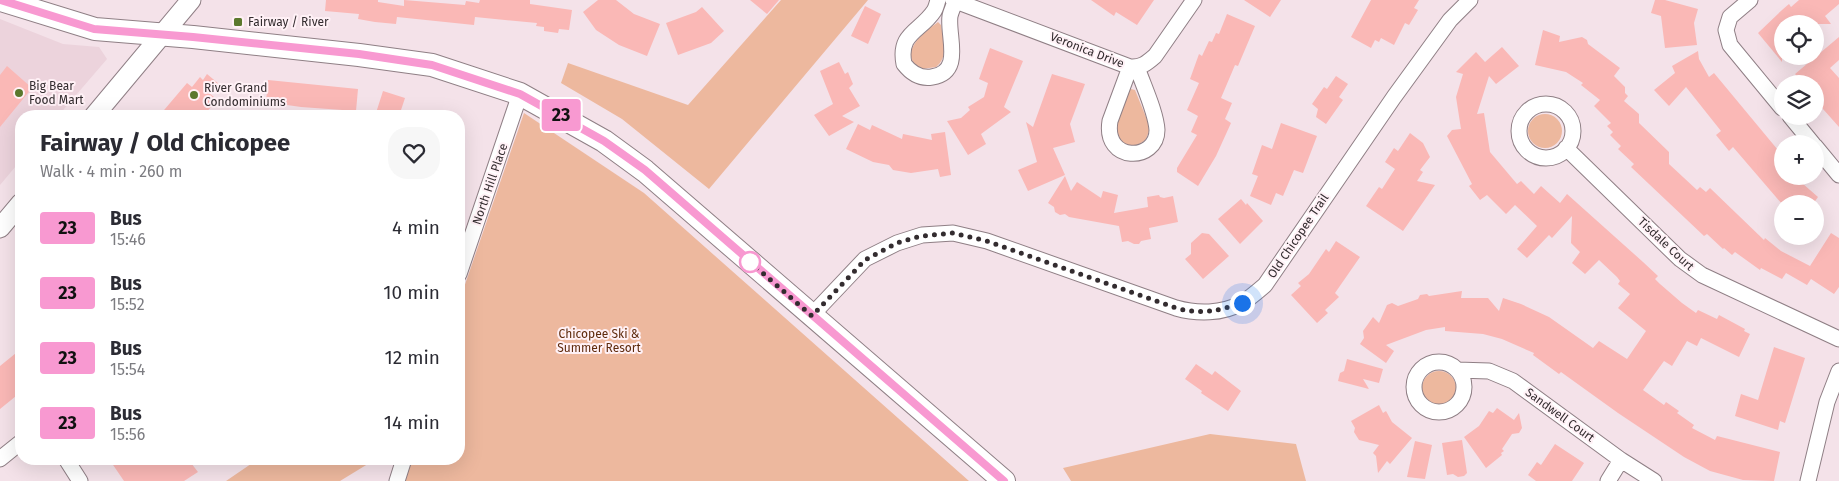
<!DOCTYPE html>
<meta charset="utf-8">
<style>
:root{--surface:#fff;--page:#f7f7f7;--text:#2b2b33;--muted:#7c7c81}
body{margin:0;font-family:"Fira Sans",sans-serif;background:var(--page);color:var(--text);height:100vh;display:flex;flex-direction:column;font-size:19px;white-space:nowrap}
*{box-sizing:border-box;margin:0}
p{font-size:16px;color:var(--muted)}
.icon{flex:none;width:28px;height:28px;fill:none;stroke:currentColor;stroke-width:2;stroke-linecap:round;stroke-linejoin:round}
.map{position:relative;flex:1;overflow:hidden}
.details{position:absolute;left:15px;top:110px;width:450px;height:355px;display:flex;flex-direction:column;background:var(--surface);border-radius:20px;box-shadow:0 5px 20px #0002}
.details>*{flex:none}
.badge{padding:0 10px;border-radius:4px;font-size:18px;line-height:32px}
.controls{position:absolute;left:1774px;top:15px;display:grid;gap:10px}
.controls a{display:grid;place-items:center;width:50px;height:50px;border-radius:50%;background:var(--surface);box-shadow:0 5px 20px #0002;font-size:25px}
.you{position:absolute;width:25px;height:25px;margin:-12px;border:4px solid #fff;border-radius:50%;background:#1a73e8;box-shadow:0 0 0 8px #1a73e833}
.map>.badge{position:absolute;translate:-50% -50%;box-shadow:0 0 0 2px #fff}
.round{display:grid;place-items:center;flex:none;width:52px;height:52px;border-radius:20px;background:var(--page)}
.headline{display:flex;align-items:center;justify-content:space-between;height:85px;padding:0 25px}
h1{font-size:24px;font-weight:700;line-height:38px}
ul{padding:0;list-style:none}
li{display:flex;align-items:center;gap:15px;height:65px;padding:0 25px}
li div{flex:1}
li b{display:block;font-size:19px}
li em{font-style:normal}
li .badge{min-width:55px;font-weight:700;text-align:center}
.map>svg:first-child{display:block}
.built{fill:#ecd3dc}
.green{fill:#edb89e}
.building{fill:#fab8b6}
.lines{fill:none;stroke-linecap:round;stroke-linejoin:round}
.minor-casing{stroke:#8f7f85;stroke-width:17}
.tertiary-casing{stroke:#8f7f85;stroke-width:21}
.secondary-casing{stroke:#8f7f85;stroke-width:24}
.minor{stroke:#fff;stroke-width:15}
.tertiary{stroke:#fff;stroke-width:19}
.secondary{stroke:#fff;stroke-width:22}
.line-casing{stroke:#fff;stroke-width:11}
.line{stroke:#f899d1;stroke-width:8}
.walk{stroke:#332c2f;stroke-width:5;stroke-dasharray:0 9}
.poi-dot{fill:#5b782d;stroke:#fff1f6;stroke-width:2}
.stop-dot{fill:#fff;stroke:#f899d1;stroke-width:2.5}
.labels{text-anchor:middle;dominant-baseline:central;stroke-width:4;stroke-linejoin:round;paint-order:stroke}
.poi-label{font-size:12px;fill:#332c2f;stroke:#fff1f6;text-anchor:start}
.street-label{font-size:12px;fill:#332c2f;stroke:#fff1f6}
.park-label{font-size:12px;fill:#5f2b0d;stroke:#fff1f6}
</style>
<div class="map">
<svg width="1839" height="481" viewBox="0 0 1839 481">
<rect width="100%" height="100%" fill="#f4e2e9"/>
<path class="built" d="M 0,19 L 63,44 L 99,47 L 107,59 L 58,116 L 21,116 L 21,160 L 0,185 Z"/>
<path class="green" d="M 781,0 L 868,0 L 709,189 L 622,119 L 561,83 L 568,63 L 688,105 Z
M 938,22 L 941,25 C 943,39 949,57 936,67 L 922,69 C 895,55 924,32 938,22 Z
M 1131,89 L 1135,90 L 1148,122 L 1149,131 L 1146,139 C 1141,144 1134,147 1127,145 C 1105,137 1124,104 1129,90 Z
M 524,113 L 644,193 L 969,481 L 403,481 L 410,459 L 459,459 L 459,302 Z
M1528 131a17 17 0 1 1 34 0a17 17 0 1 1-34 0Z
M1422 388a17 17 0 1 1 34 0a17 17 0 1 1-34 0Z
M 1210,434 L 1296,444 L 1306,481 L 1071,481 L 1063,468 Z
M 258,459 L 376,459 L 340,481 L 226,481 Z"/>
<path class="building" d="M 326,0 L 378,0 L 378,2 L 404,6 L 404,0 L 465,5 L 466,1 L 479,3 L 480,0 L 530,0 L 530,4 L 572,10 L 569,30 L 559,29 L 558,33 L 544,31 L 544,27 L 536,26 L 537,23 L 475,17 L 474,25 L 397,17 L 396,24 L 375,22 L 358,19 L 359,14 L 325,11 Z
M 598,0 L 616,0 L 634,14 L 660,24 L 647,56 L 619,45 L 596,30 L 583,12 Z
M 750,0 L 779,0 L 767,14 Z
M 1091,0 L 1154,0 L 1137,25 L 1116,12 L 1114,16 Z
M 1244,0 L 1281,0 L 1270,17 Z
M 1371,0 L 1419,0 L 1414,8 L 1418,10 L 1409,25 L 1405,23 L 1394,45 L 1381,38 L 1379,42 L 1375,40 L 1371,48 L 1351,37 Z
M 1655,0 L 1665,0 L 1698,9 L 1694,23 L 1697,45 L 1665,48 L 1661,16 L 1651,13 Z
M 1799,0 L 1839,0 L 1839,4 L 1825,16 L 1831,24 L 1782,24 L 1782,62 L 1758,33 L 1782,10 L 1789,4 L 1791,7 Z
M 865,6 L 881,14 L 868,44 L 851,36 Z
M 702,7 L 724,31 L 711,43 L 678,55 L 666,23 L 696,12 Z
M 1227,14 L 1255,26 L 1238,66 L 1235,65 L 1221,98 L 1232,103 L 1225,119 L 1231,123 L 1216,156 L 1198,186 L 1177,172 L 1177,168 L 1197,135 L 1191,132 L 1198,116 L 1187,110 L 1199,83 L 1190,79 L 1199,54 L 1202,56 L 1209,41 L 1212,42 L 1216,33 L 1219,34 Z
M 1543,30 L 1560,36 L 1559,42 L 1582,37 L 1587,40 L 1588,44 L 1620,68 L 1614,76 L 1625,87 L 1625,93 L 1628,96 L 1624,101 L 1639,114 L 1639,123 L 1669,152 L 1669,164 L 1697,190 L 1700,187 L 1706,192 L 1710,188 L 1764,240 L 1765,238 L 1781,251 L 1810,266 L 1831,233 L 1839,238 L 1839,287 L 1834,294 L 1811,279 L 1807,285 L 1786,273 L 1782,279 L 1761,268 L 1760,270 L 1735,252 L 1732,255 L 1724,248 L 1723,249 L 1707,234 L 1704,236 L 1631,167 L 1634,164 L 1618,149 L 1621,146 L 1610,135 L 1613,132 L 1607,126 L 1611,123 L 1594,106 L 1600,100 L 1581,85 L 1583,83 L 1566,72 L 1535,65 Z
M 1839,37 L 1839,60 L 1830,68 L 1839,78 L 1839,127 L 1815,100 L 1815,84 L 1804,84 L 1795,74 Z
M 1502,47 L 1519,66 L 1496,84 L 1489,76 L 1477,114 L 1484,113 L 1490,152 L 1517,184 L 1521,181 L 1534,194 L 1541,186 L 1560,203 L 1567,194 L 1643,262 L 1658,276 L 1655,279 L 1660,284 L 1682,303 L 1696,313 L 1698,310 L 1717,319 L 1719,315 L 1745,329 L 1744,331 L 1750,334 L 1739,357 L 1701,338 L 1697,346 L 1687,341 L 1672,366 L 1664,361 L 1643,390 L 1664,405 L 1666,402 L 1679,411 L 1677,413 L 1694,425 L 1692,428 L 1715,440 L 1717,436 L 1780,452 L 1774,481 L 1743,480 L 1710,471 L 1684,457 L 1618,413 L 1561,372 L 1559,374 L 1533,355 L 1534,353 L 1502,339 L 1483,334 L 1445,331 L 1445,327 L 1426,330 L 1386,345 L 1394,351 L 1386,363 L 1360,344 L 1364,338 L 1363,331 L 1373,317 L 1379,323 L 1387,305 L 1392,303 L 1398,306 L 1418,299 L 1420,295 L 1427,294 L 1429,296 L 1462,291 L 1461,298 L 1488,298 L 1499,311 L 1503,298 L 1521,304 L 1549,317 L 1593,348 L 1599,341 L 1627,359 L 1646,331 L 1618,308 L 1630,294 L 1618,284 L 1620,281 L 1617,277 L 1599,260 L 1585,274 L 1572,263 L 1580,252 L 1571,243 L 1572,216 L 1552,238 L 1549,235 L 1527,258 L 1517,249 L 1537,226 L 1515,205 L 1506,214 L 1487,195 L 1480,200 L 1469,186 L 1472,184 L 1447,136 L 1452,130 L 1461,129 L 1456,97 L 1463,74 L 1456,72 L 1476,52 L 1485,62 Z
M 990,48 L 1023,61 L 1004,107 L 1011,112 L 981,134 L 986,144 L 968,155 L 947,121 L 961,118 L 970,110 L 968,107 L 984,97 L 988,83 L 979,79 Z
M 1698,51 L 1699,59 L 1709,77 L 1714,73 L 1782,155 L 1782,176 L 1794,176 L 1818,197 L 1813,204 L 1782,204 L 1733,147 L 1729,151 L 1716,135 L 1721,131 L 1686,87 L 1669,106 L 1654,90 L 1675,73 L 1672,66 Z
M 839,62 L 845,74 L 848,72 L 853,84 L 849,88 L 860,106 L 842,116 L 854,122 L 829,136 L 814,115 L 833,104 L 820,71 Z
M 7,66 L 32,88 L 0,127 L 0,75 Z
M 207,74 L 219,84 L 209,93 L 214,97 L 210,102 L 213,105 L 203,116 L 159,116 L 187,83 L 192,87 L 200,77 L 203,80 Z
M 1052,74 L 1085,84 L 1070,124 L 1075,142 L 1053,148 L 1065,175 L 1028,191 L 1018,170 L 1037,162 L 1026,122 L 1033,127 Z
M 1336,76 L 1348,84 L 1339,97 L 1343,100 L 1326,124 L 1316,117 L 1318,109 L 1312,104 L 1324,87 L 1327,89 Z
M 268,80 L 358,89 L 356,111 L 301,107 L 266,102 Z
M 383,91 L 405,98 L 399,116 L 375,116 Z
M 1281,123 L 1317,136 L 1303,173 L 1294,170 L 1283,196 L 1276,193 L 1271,205 L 1250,196 L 1258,176 L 1252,174 L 1262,145 L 1272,149 Z
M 858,124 L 870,130 L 872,125 L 902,139 L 903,134 L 932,140 L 931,134 L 945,132 L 951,175 L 940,177 L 938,169 L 911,173 L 893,170 L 889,165 L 873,162 L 846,149 Z
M 1410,133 L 1423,143 L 1430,157 L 1420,170 L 1423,172 L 1417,181 L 1435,185 L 1403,231 L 1366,206 L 1379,187 L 1382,189 L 1395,169 L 1385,162 L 1394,148 L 1398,151 Z
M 1065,176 L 1071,191 L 1077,182 L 1101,198 L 1103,191 L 1118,195 L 1114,213 L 1148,207 L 1147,197 L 1159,195 L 1160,197 L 1164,198 L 1173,196 L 1178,222 L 1149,228 L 1151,239 L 1141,241 L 1139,244 L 1134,244 L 1128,241 L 1122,242 L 1119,226 L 1069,217 L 1065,214 L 1060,215 L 1055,212 L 1054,207 L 1048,203 Z
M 1241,199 L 1246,205 L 1247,203 L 1263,221 L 1240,244 L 1218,219 Z
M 1202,233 L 1209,234 L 1229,256 L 1203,279 L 1185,259 L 1191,254 L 1191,243 Z
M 1336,241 L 1360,257 L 1335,293 L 1339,297 L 1325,310 L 1328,313 L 1317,323 L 1291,295 L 1301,286 L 1298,283 L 1309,274 L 1326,249 L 1329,252 Z
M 1774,347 L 1805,358 L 1785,423 L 1780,421 L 1778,430 L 1735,416 L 1741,394 L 1758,400 Z
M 21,349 L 21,392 L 0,409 L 0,366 Z
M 1347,359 L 1383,369 L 1379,383 L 1363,379 L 1369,389 L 1338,381 L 1340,373 L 1344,371 Z
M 1196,364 L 1212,375 L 1215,371 L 1241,391 L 1228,411 L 1201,393 L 1202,391 L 1185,379 Z
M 1379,405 L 1383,413 L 1386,411 L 1392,422 L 1412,438 L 1390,464 L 1387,461 L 1378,473 L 1376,456 L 1373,453 L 1379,445 L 1359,440 L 1354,432 L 1355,428 L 1351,421 Z
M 1497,408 L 1514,420 L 1519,413 L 1522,428 L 1519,433 L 1512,434 L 1502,449 L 1504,451 L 1501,453 L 1502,455 L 1486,468 L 1464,437 L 1479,426 L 1489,411 L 1493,413 Z
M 1462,440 L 1467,473 L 1464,476 L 1458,477 L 1453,474 L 1447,475 L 1442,443 Z
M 1415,441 L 1432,445 L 1425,479 L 1407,477 Z
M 1555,444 L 1584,463 L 1572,481 L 1536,481 L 1528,475 L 1537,462 L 1541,465 Z
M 109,459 L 188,459 L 198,472 L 184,481 L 124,481 Z"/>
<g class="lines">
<g class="minor-casing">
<path id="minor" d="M 938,0 C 937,3 936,8 934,11 C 920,32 898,33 904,64 C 911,73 920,79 932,77 C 964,72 947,36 950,16 C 951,11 954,6 955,1
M 953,0 L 1130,67 C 1141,68 1147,63 1155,56 L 1194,0
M 1750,0 L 1730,17 L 1726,30 L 1730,45 L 1782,108
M 1130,67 L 1110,121 C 1103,163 1157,162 1157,130 C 1156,112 1143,85 1137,67
M1519 131a27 27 0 1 1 54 0a27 27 0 1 1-54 0Z
M 1790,116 L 1813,144
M 1815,146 L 1839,175
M 1566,148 L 1680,259 L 1702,275 L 1839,339
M 459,274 L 520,94
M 811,316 L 865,259 L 897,243 L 922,235 L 953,233 L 987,241 L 1176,308 C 1197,314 1222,314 1242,303 C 1250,298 1258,291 1265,285 L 1394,97 L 1450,20 L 1470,0
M1414 387a25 25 0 1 1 50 0a25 25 0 1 1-50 0Z
M 1457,370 L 1489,371 L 1513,381 L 1621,460 L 1654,481
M 0,459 L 21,442
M 66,459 L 80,481
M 397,481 L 404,459
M 1608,481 L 1621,460
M 1808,481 L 1827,402 L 1839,371"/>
</g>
<g class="tertiary-casing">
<path id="tertiary" d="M 94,116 L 191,0
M 0,228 L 21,203"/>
</g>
<g class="secondary-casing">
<path id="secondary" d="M 1,0 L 95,29 L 193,37 L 359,55 L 432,65 L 520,94 L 604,141 L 645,171 L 1004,481"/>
</g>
<use href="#minor" class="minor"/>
<use href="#tertiary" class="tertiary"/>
<use href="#secondary" class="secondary"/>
</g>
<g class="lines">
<g class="line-casing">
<path id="line" d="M 1,0 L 94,29 L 193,37 L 359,54 L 432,65 L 520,94 L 604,141 L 645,170 L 1004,481"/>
</g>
<use href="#line" class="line"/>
<path class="walk" d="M 750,262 L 812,316 L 865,260 L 897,243 L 910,239 L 922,236 L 953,233 L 987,241 L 1176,308 C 1202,315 1217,311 1242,303"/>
</g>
<g class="poi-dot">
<rect x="233" y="17" width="10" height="10" rx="2.5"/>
<circle cx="19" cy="93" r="5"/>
<circle cx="194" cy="95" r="5"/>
</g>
<circle class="stop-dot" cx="750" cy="262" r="10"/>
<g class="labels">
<g class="poi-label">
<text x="248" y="22">Fairway / River</text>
<text x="29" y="86">Big Bear<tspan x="29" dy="14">Food Mart</tspan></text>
<text x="204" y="88">River Grand<tspan x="204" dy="14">Condominiums</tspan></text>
</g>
<g class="street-label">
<text transform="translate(1087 50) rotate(21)">Veronica Drive</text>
<text transform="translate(490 184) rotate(-71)">North Hill Place</text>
<text transform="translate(1298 236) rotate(-56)">Old Chicopee Trail</text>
<text transform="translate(1666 244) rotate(43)">Tisdale Court</text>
<text transform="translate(1560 415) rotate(36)">Sandwell Court</text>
</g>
<g class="park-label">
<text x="599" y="334">Chicopee Ski &amp;<tspan x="599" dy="14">Summer Resort</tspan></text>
</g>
</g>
</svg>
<div class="controls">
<a><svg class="icon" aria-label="locate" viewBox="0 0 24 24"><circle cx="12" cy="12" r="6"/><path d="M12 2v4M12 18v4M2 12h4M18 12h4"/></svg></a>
<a><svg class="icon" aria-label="layers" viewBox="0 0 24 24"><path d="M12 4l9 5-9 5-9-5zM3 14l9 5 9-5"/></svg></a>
<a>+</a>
<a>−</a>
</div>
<div class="you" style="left:1242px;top:303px"></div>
<b class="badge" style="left:561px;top:115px;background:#f899d1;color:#111">23</b>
<section class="details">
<div class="headline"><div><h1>Fairway / Old Chicopee</h1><p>Walk · 4 min · 260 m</p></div><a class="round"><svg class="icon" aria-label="heart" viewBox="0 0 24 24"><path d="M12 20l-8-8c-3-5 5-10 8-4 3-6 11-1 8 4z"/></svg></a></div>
<ul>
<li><span class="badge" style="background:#f899d1;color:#111">23</span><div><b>Bus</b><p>15:46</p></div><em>4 min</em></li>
<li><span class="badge" style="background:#f899d1;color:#111">23</span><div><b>Bus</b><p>15:52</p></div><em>10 min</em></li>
<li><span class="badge" style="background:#f899d1;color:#111">23</span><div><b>Bus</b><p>15:54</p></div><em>12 min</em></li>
<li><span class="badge" style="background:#f899d1;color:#111">23</span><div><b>Bus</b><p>15:56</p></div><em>14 min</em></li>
</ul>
</section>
</div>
